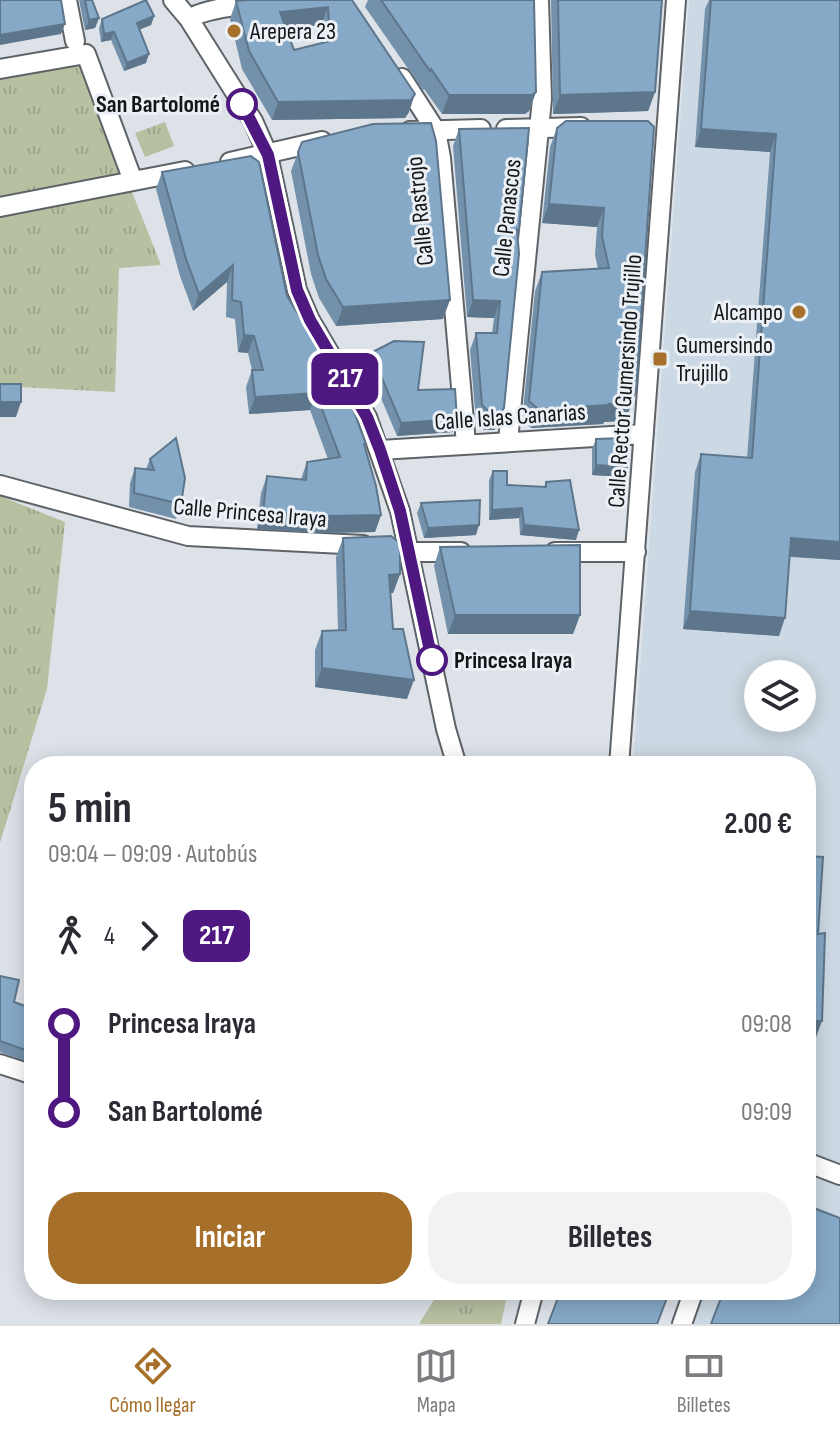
<!DOCTYPE html>
<html lang="es">
<meta charset="utf-8">
<style>
:root{--surface:#fff;--page:#f2f2f3;--text:#2b2b33;--muted:#7c7c81;--line:#e1e1e2;--accent:#a6702b}
body{margin:0;font-family:"Sofia Sans Condensed",sans-serif;background:var(--page);color:var(--text);height:100vh;display:flex;flex-direction:column;font-size:30px;white-space:nowrap}
*{box-sizing:border-box;margin:0}
p{font-size:26px;color:var(--muted)}
.icon{flex:none;width:44px;height:44px;fill:none;stroke:currentColor;stroke-width:2;stroke-linecap:round;stroke-linejoin:round}
.map{position:relative;flex:1;overflow:hidden}
.side{position:absolute;left:24px;top:756px;width:792px;height:544px;display:flex;flex-direction:column;background:var(--surface);border-radius:32px;box-shadow:0 4px 20px #0003}
.side>*{flex:none}
.badge{padding:0 16px;border-radius:12px;font-size:28px;line-height:52px}
.controls{position:absolute;left:744px;top:660px;display:grid;gap:16px}
.controls a{display:grid;place-items:center;width:72px;height:72px;border-radius:50%;background:var(--surface);box-shadow:0 4px 20px #0003;font-size:40px}
.map>.badge{position:absolute;translate:-50% -50%;box-shadow:0 0 0 4px #fff}
.legs{display:flex;align-items:center;gap:12px;height:88px;padding:0 24px;font-size:26px}
.legs p{margin-inline-start:auto}
.headline{display:flex;align-items:center;justify-content:space-between;height:136px;padding:0 24px}
h1{font-size:44px;font-weight:700;line-height:60px}
.cta{display:flex;gap:16px;margin-top:auto;padding:16px 24px}
.cta a{flex:1;height:92px;border-radius:32px;background:var(--accent);color:#fff;font-size:32px;font-weight:700;line-height:92px;text-align:center}
.cta a+a{background:var(--page);color:var(--text)}
ul{padding:0 24px;list-style:none}
li{display:flex;align-items:center;gap:28px;height:88px;font-size:30px}
li i{display:grid;place-items:center;width:12px;height:100%;margin:0 10px;background:currentColor}
li i::after{content:'';width:20px;height:20px;margin:-10px;border:6px solid;border-radius:50%;background:var(--surface)}
li p{margin-inline-start:auto}
li:first-child i{background:linear-gradient(#0000 50%,currentColor 0)}
li:last-child i{background:linear-gradient(currentColor 50%,#0000 0)}
.tabs{display:flex;justify-content:space-around;align-items:center;height:112px;border-top:2px solid var(--line);background:var(--surface);font-size:22px;color:var(--muted)}
.tabs a{display:grid;justify-items:center;gap:4px}
.tabs .selected{color:var(--accent)}
.map>svg:first-child{display:block}
.built{fill:#ccd8e3;fill-rule:evenodd}
.grass{fill:url(#grass-tufts)}
.lines{fill:none;stroke-linecap:round;stroke-linejoin:round}
.street-casing{stroke:#5e6367;stroke-width:22}
.street{stroke:#fff;stroke-width:18}
.wall{fill:#7391ab;fill-rule:evenodd}
.shaded-wall{fill:#5e768b}
.building{fill:#86a9c7;stroke:#5e768b;stroke-width:2;fill-rule:evenodd}
.line-1-casing{stroke:#fff;stroke-width:18}
.line-1{stroke:#4f1780;stroke-width:12}
.poi-dot{fill:#a6702b;stroke:#eaf0f5;stroke-width:3}
.stop-1-dot{fill:#fff;stroke:#4f1780;stroke-width:4}
.labels{text-anchor:middle;dominant-baseline:central;stroke-width:6;stroke-linejoin:round;paint-order:stroke}
.poi-label{font-size:24px;fill:#141618;stroke:#eaf0f5;text-anchor:start}
.stop-label{font-size:24px;font-weight:bold;fill:#141618;stroke:#eaf0f5;text-anchor:end}
.street-label{font-size:24px;fill:#141618;stroke:#eaf0f5}
</style>
<div class="map">
<svg width="840" height="1324" viewBox="0 0 840 1324">
<defs>
<pattern id="grass-tufts" width="24" height="20" patternUnits="userSpaceOnUse" patternTransform="scale(2)"><rect width="24" height="20" fill="#b7c1a2"/><path d="M3 7l-1-3M5 7V3M7 7l1-3M15 17l-1-3M17 17v-4M19 17l1-3" fill="none" stroke="#9ca58b"/></pattern>
</defs>
<rect width="100%" height="100%" fill="#dde2e8"/>
<path class="built" d="M 689,0 L 840,0 L 840,1324 L 677,1324 L 689,1290 L 806,1290 L 806,766 L 633,766 ZM 758,674 L 802,674 L 802,718 L 758,718 Z"/>
<path class="grass" d="M 76,51 L 161,265 L 119,268 L 115,392 L 0,386 L 0,63 Z
M 165,122 L 174,146 L 145,157 L 135,133 Z
M 0,496 L 65,522 L 47,689 L 0,843 Z
M 440,1290 L 508,1290 L 501,1324 L 419,1324 Z"/>
<g class="lines">
<g class="street-casing">
<path id="street" d="M 67,0 L 75,41
M 173,0 L 189,19 L 253,121 L 268,155 L 297,290 L 310,320 L 367,417 L 400,511 L 446,729 L 457,766
M 189,19 C 209,5 272,3 298,0
M 0,69 L 86,54 L 133,181
M 402,78 L 436,131 L 441,158 L 466,444
M 506,129 L 581,127
M 410,131 L 481,129
M 230,162 L 322,141
M 0,207 L 185,171
M 508,441 L 542,99 L 539,0
M 380,450 L 644,434
M 0,485 L 188,536 L 363,545
M 408,552 L 461,552
M 555,552 L 636,552
M 619,766 L 676,0
M 0,1064 L 34,1075
M 806,1162 L 840,1175
M 525,1324 L 534,1290
M 682,1324 L 694,1290"/>
</g>
<use href="#street" class="street"/>
</g>
<path class="wall" d="M 79,0 L 92,0 L 99,18 L 95,28 L 85,30 Z
M 352,0 L 409,112 L 405,118 L 272,120 L 242,69 L 230,19 L 236,1 ZM 321,25 L 322,43 L 294,50 L 286,29 Z
M 368,0 L 534,0 L 536,92 L 529,111 L 525,114 L 442,114 L 424,89 L 423,90 L 365,7 Z
M 551,0 L 662,0 L 655,92 L 648,111 L 553,114 Z
M 709,0 L 840,0 L 840,560 L 790,557 L 779,636 L 683,629 L 695,472 L 701,454 L 747,458 L 770,152 L 695,147 L 705,9 Z
M 154,16 L 151,25 L 139,29 L 146,63 L 124,71 L 111,40 L 101,42 L 99,28 L 102,19 Z
M 648,121 L 629,411 L 622,421 L 604,422 L 603,424 L 531,428 L 522,420 L 535,291 L 542,272 L 598,269 L 595,255 L 597,227 L 542,223 L 550,147 L 557,128 Z
M 459,129 L 519,229 L 517,235 L 504,408 L 498,425 L 494,430 L 484,430 L 476,422 L 470,350 L 476,333 L 492,333 L 494,318 L 467,317 L 453,146 Z
M 302,142 L 443,319 L 336,326 L 319,298 L 311,274 L 291,171 Z
M 162,172 L 287,296 L 365,447 L 381,515 L 375,532 L 321,533 L 257,529 L 261,493 L 267,476 L 301,479 L 307,462 L 328,459 L 310,410 L 249,414 L 246,387 L 252,370 L 248,353 L 238,352 L 235,319 L 226,317 L 227,282 L 193,311 L 180,276 L 156,189 Z
M 363,357 L 418,390 L 457,419 L 453,432 L 397,436 L 375,384 L 368,385 L 358,369 Z
M 596,439 L 627,467 L 624,477 L 592,475 L 592,449 Z
M 150,459 L 181,504 L 176,519 L 129,507 L 130,483 L 135,468 L 146,469 Z
M 493,471 L 507,485 L 544,487 L 546,482 L 576,540 L 520,535 L 519,518 L 489,520 L 489,480 Z
M 421,503 L 476,535 L 424,538 L 417,513 Z
M 343,538 L 400,574 L 393,593 L 390,593 L 393,629 L 407,699 L 315,687 L 315,650 L 322,631 L 338,630 L 336,557 Z
M 440,547 L 580,615 L 573,634 L 448,634 L 434,566 Z
M 0,976 L 14,1002 L 34,1009 L 34,1064 L 0,1052 Z"/>
<path class="shaded-wall" d="M 328,7 L 321,25 L 273,30 L 280,12 Z
M 154,16 L 151,25 L 134,32 L 137,23 Z
M 99,18 L 95,28 L 85,30 L 89,20 Z
M 65,24 L 61,34 L 0,45 L 0,35 Z
M 114,32 L 111,40 L 101,42 L 104,34 Z
M 149,54 L 146,63 L 124,71 L 127,63 Z
M 536,92 L 529,111 L 525,114 L 442,114 L 449,95 Z
M 655,92 L 648,111 L 553,114 L 560,95 Z
M 415,94 L 409,112 L 405,118 L 272,120 L 278,102 Z
M 701,129 L 776,134 L 770,152 L 695,147 Z
M 549,204 L 604,208 L 597,227 L 542,223 Z
M 233,265 L 227,282 L 193,311 L 199,294 Z
M 450,300 L 443,319 L 336,326 L 343,307 Z
M 473,300 L 500,301 L 494,318 L 467,317 Z
M 244,335 L 254,336 L 248,353 L 238,352 Z
M 379,371 L 375,384 L 368,385 L 373,372 Z
M 636,392 L 629,411 L 622,421 L 604,422 L 603,424 L 531,428 L 538,409 L 609,404 Z
M 316,393 L 310,410 L 249,414 L 255,397 Z
M 0,402 L 21,402 L 16,417 L 0,417 Z
M 504,408 L 498,425 L 494,430 L 484,430 L 490,413 Z
M 457,419 L 453,432 L 397,436 L 401,423 Z
M 596,465 L 627,467 L 624,477 L 592,475 Z
M 522,508 L 519,518 L 489,520 L 492,510 Z
M 263,512 L 381,515 L 375,532 L 321,533 L 257,529 Z
M 479,525 L 476,535 L 424,538 L 428,528 Z
M 524,525 L 579,530 L 576,540 L 520,535 Z
M 791,538 L 840,542 L 840,560 L 785,556 Z
M 400,574 L 393,593 L 382,594 L 389,575 Z
M 690,611 L 785,618 L 779,636 L 683,629 Z
M 455,615 L 580,615 L 573,634 L 448,634 Z
M 322,668 L 414,680 L 407,699 L 315,687 Z
M 811,1021 L 822,1021 L 815,1040 L 806,1040 Z
M 806,1056 L 810,1057 L 806,1068 Z"/>
<path class="building" d="M 0,0 L 61,0 L 65,24 L 0,35 Z
M 85,0 L 92,0 L 99,18 L 89,20 Z
M 146,0 L 154,16 L 137,23 L 149,54 L 127,63 L 114,32 L 104,34 L 102,19 Z
M 247,0 L 352,0 L 415,94 L 411,100 L 278,102 L 249,51 L 236,1 ZM 328,7 L 330,41 L 294,50 L 280,12 Z
M 381,0 L 534,0 L 536,92 L 532,95 L 449,95 L 431,69 L 430,71 Z
M 558,0 L 662,0 L 655,92 L 560,95 Z
M 711,0 L 840,0 L 840,542 L 791,538 L 785,618 L 690,611 L 701,454 L 752,458 L 776,134 L 701,129 Z
M 566,121 L 648,121 L 654,127 L 636,392 L 629,402 L 609,404 L 610,405 L 538,409 L 529,401 L 542,272 L 609,268 L 602,236 L 604,208 L 549,204 L 557,128 Z
M 431,123 L 436,141 L 450,300 L 343,307 L 326,279 L 318,255 L 298,152 L 302,142 L 373,124 Z
M 529,128 L 519,229 L 517,229 L 519,254 L 504,408 L 500,413 L 490,413 L 482,405 L 476,333 L 497,333 L 500,301 L 473,300 L 459,129 Z
M 251,156 L 259,162 L 287,296 L 348,396 L 366,444 L 364,444 L 376,486 L 381,515 L 328,516 L 263,512 L 267,476 L 306,480 L 307,462 L 340,457 L 316,393 L 255,397 L 252,370 L 263,370 L 254,336 L 244,335 L 241,302 L 232,300 L 233,265 L 199,294 L 186,259 L 162,172 Z
M 394,341 L 424,342 L 418,390 L 455,389 L 457,419 L 401,423 L 379,371 L 373,372 L 363,357 Z
M 0,384 L 21,384 L 21,402 L 0,402 Z
M 176,438 L 185,478 L 181,504 L 134,493 L 135,468 L 154,470 L 150,459 Z
M 623,438 L 629,447 L 627,467 L 596,465 L 596,439 Z
M 493,471 L 507,471 L 507,485 L 546,487 L 546,482 L 570,480 L 579,530 L 524,525 L 522,508 L 492,510 Z
M 480,500 L 479,525 L 428,528 L 421,503 Z
M 391,536 L 400,543 L 400,574 L 389,575 L 393,629 L 403,629 L 414,680 L 322,668 L 322,631 L 346,630 L 343,538 Z
M 580,545 L 580,615 L 455,615 L 440,547 Z
M 533,761 L 535,766 L 492,766 L 492,763 Z
M 806,856 L 823,857 L 818,934 L 825,933 L 822,1021 L 811,1021 L 810,1057 L 806,1056 Z
M 0,976 L 19,980 L 14,1002 L 34,1009 L 34,1053 L 0,1041 Z
M 806,1205 L 840,1218 L 840,1324 L 711,1324 L 724,1290 L 806,1290 Z
M 561,1290 L 670,1290 L 657,1324 L 548,1324 Z"/>
<g class="lines">
<g class="line-1-casing">
<path id="line-1" d="M 242,104 L 268,155 L 297,290 L 310,320 L 367,417 L 380,450 L 400,511 L 432,660"/>
</g>
<use href="#line-1" class="line-1"/>
</g>
<g class="poi-dot">
<circle cx="234" cy="31" r="8"/>
<circle cx="799" cy="312" r="8"/>
<rect x="652" y="351" width="16" height="16" rx="4"/>
</g>
<g class="stop-1-dot">
<circle cx="242" cy="104" r="14"/>
<circle cx="432" cy="660" r="14"/>
</g>
<g class="labels">
<g class="poi-label">
<text x="250" y="31">Arepera 23</text>
<text x="783" y="312" text-anchor="end">Alcampo</text>
<text x="676" y="345">Gumersindo<tspan x="676" dy="28">Trujillo</tspan></text>
</g>
<g class="stop-label">
<text x="220" y="104">San Bartolomé</text>
<text x="454" y="660" text-anchor="start">Princesa Iraya</text>
</g>
<g class="street-label">
<text transform="translate(420 211) rotate(-96)">Calle Rastrojo</text>
<text transform="translate(507 218) rotate(-84)">Calle Panascos</text>
<text transform="translate(625 381) rotate(-86)">Calle Rector Gumersindo Trujillo</text>
<text transform="translate(510 417) rotate(-4)">Calle Islas Canarias</text>
<text transform="translate(250 513) rotate(5)">Calle Princesa Iraya</text>
</g>
</g>
</svg>
<div class="controls">
<a><svg class="icon" aria-label="layers" viewBox="0 0 24 24"><path d="M12 4l9 5-9 5-9-5zM3 14l9 5 9-5"/></svg></a>
</div>
<b class="badge" style="left:345px;top:379px;background:#4f1780;color:#fff">217</b>
<section class="side">
<div class="headline"><div><h1>5 min</h1><p>09:04 – 09:09 · Autobús</p></div><b>2.00 €</b></div>
<div class="legs"><svg class="icon" aria-label="walk" viewBox="0 0 24 24"><circle cx="13" cy="4" r="2"/><path d="M13 8l-2 6 4 7M11 14l-3 7M7 12l3-4h3l4 4"/></svg>4<svg class="icon" aria-label="forward" viewBox="0 0 24 24"><path d="M9 5l7 7-7 7"/></svg><b class="badge" style="background:#4f1780;color:#fff">217</b></div>
<ul>
<li><i style="color:#4f1780"></i><b>Princesa Iraya</b><p>09:08</p></li>
<li><i style="color:#4f1780"></i><b>San Bartolomé</b><p>09:09</p></li>
</ul>
<div class="cta"><a>Iniciar</a><a>Billetes</a></div>
</section>
</div>
<nav class="tabs">
<a class="selected"><svg class="icon" aria-label="directions" viewBox="0 0 24 24"><path d="M12 3l9 9-9 9-9-9zM9 14v-3h6M13 9l2 2-2 2"/></svg>Cómo llegar</a>
<a><svg class="icon" aria-label="map" viewBox="0 0 24 24"><path d="M3 6l6-2 6 2 6-2v14l-6 2-6-2-6 2zM9 4v14M15 6v14"/></svg>Mapa</a>
<a><svg class="icon" aria-label="tickets" viewBox="0 0 24 24"><path d="M3 7h18v10H3zM15 7v10"/></svg>Billetes</a>
</nav>
